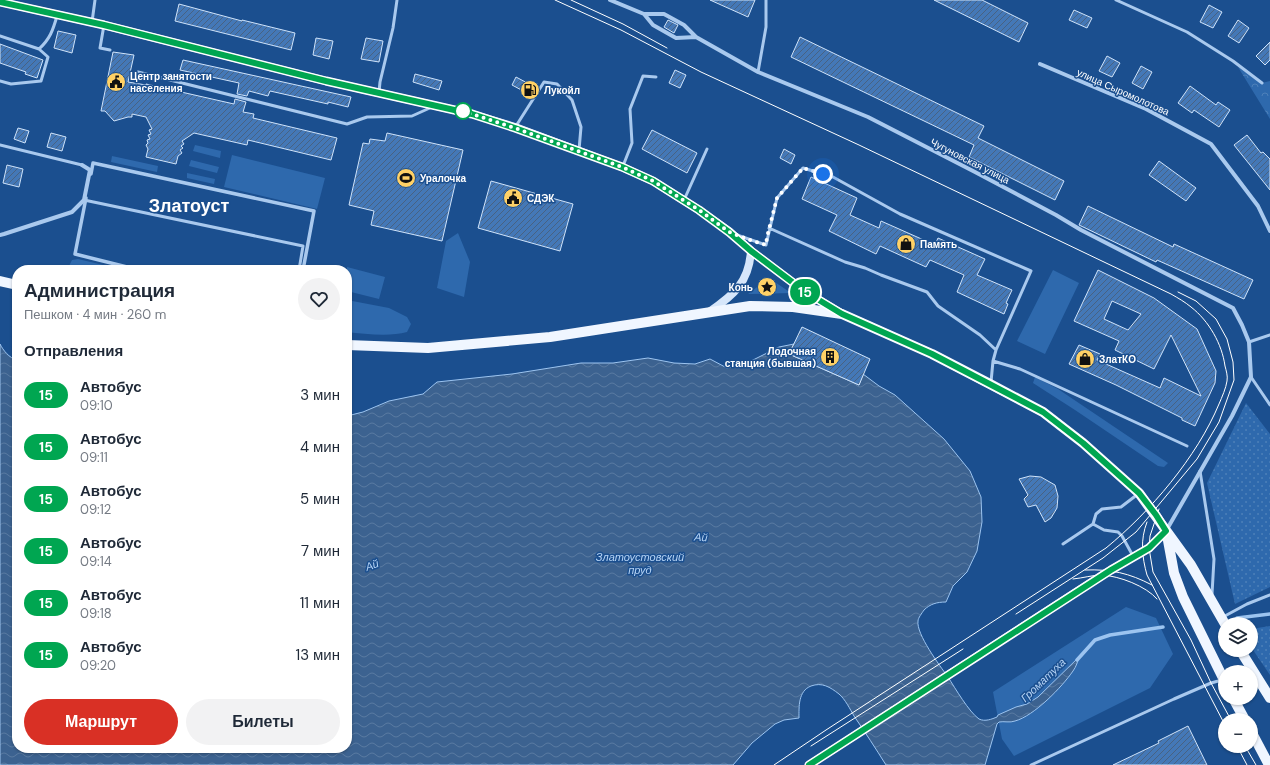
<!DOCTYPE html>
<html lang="ru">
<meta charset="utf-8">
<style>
:root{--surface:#fff;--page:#f2f2f3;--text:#1f2937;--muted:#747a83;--accent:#d93025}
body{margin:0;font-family:"DM Sans",sans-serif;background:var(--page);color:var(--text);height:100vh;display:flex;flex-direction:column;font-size:15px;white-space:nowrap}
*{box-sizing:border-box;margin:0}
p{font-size:13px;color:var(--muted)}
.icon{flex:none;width:22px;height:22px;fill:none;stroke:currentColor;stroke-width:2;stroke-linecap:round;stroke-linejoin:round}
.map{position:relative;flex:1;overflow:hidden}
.details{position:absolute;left:12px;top:265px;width:340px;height:488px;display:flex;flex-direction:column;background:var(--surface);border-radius:16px;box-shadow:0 1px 3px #0004}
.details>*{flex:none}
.badge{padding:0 8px;border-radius:13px;font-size:14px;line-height:26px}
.buttons{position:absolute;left:1218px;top:617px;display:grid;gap:8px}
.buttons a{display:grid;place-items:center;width:40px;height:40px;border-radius:50%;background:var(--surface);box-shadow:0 1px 3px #0004;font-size:20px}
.you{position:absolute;width:20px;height:20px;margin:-10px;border:3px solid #fff;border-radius:50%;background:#1a73e8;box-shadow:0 0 0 6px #1a73e833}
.map>.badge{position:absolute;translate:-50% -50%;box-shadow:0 0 0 2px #fff}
h2{padding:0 12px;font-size:15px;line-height:36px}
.round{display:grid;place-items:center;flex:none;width:42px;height:42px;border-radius:21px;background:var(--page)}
.summary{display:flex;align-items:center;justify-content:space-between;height:68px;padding:0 12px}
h1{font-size:19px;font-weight:700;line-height:30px}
.primary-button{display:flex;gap:8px;margin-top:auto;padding:8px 12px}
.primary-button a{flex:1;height:46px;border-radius:24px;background:var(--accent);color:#fff;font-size:16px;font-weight:700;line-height:46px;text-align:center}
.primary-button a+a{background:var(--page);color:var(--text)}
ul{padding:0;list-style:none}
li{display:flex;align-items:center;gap:12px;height:52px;padding:0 12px}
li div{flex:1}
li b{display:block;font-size:15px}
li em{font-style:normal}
li .badge{min-width:44px;font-weight:700;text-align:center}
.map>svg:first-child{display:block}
.grass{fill:#2e69ad}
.forest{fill:url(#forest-crowns)}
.park{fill:url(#park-dots)}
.water{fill:url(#water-waves);stroke:#9cc4f0}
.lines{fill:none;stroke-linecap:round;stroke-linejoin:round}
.stream{stroke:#9cc4f0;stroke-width:3.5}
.building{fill:url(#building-hatch);stroke:#cfe3fa;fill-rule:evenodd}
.service{stroke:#a9c9ee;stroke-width:3}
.pedestrian{stroke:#a9c9ee;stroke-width:3.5}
.minor{stroke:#a9c9ee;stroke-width:4}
.secondary{stroke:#d6e6fa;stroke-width:8}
.primary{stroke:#f0f6ff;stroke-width:10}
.tram{stroke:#fff;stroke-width:1}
.line-casing{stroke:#fff;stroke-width:9}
.line{stroke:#00a651;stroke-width:6}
.walk{stroke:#fff;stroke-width:4;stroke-dasharray:0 7.2}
.stop-dot{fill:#fff;stroke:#00a651;stroke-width:2}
.labels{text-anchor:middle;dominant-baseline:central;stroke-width:3;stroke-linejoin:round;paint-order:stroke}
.poi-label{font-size:10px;font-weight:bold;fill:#fff;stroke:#1b4f8f;text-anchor:start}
.street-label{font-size:10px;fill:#fff;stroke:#1b4f8f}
.water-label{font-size:11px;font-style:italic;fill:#b5d3f5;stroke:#1b4f8f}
.town-label{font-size:18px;font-weight:bold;fill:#fff;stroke:#1b4f8f}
</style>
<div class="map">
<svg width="1270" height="765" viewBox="0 0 1270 765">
<defs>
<pattern id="forest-crowns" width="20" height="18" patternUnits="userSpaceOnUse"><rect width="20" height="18" fill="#2e69ad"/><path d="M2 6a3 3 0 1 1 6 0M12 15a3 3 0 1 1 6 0" fill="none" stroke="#4d80b9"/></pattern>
<pattern id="park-dots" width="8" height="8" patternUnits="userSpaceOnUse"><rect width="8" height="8" fill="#2e69ad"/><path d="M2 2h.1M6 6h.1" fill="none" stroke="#4d80b9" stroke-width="1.8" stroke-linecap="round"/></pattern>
<pattern id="water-waves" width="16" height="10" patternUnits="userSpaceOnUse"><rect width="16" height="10" fill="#3c6290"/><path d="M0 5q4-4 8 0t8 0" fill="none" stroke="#597aa1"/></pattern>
<pattern id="building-hatch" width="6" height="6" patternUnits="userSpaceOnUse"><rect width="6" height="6" fill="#4478b7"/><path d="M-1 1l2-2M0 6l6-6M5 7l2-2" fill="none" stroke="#486282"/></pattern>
</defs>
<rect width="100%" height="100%" fill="#1b4f8f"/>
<path class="grass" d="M 195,145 L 221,151 L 220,158 L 193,151 Z
M 232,155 L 325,178 L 317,209 L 224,187 Z
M 112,156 L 158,166 L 157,172 L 111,162 Z
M 191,160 L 219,167 L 217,173 L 189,166 Z
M 187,173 L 215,179 L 214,184 L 187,178 Z
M 458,233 L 470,262 L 464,297 L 437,288 L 446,241 Z
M 78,259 L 124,270 L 67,270 L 72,260 Z
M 347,267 L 385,277 L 379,299 L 347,291 Z
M 1053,270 L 1079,283 L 1045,354 L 1017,341 Z
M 769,278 L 791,293 L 748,294 Z
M 347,300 L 389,308 L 407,317 L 411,324 L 407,332 C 390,337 365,334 347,332 Z
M 1035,377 L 1058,389 L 1168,463 L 1164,467 L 1158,466 L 1075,410 L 1033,383 Z
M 1126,607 L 1156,618 L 1173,654 L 1150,688 L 1014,756 L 1002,739 L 993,692 Z"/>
<path class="forest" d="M 1238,67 L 1262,83 L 1270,81 L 1270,119 Z"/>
<path class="park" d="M 1246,403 L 1270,434 L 1270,587 L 1235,604 L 1207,483 Z
M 1270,626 L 1270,675 L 1251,647 L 1251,629 Z"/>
<path class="water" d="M 0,344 C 3,350 9,358 17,360 L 17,748 L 347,748 L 347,416 L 363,412 L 389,401 L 423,394 L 437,382 L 512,374 L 581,363 L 613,363 L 648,358 L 674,363 L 695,364 L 710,359 L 727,368 L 751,361 L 779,347 L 794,344 L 789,354 L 859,385 L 863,374 L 879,386 L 895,395 L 944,439 L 970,471 L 981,497 L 982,522 L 977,551 L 967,572 L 953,586 L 946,602 C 937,602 930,604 924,610 C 922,613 918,618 918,621 C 916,634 940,666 948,677 C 955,688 969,712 979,719 C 985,722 992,719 997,717 L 998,715 L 1016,707 L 1027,704 L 1038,697 L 1079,657 C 1078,661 1076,667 1073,671 C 1062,687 1034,716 1015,721 C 1010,723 1004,721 999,722 L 997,724 L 985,765 L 886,765 C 876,749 865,732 854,716 C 850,709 845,699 839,694 C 830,687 822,682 811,686 C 798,691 799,707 799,718 L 784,720 L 775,724 L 752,743 L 733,765 L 0,765 Z"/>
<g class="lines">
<path class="stream" d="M 1237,618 L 1270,614
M 1077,660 L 1095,640 L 1110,635 L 1163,627"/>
</g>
<path class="building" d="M 710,0 L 755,0 L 748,17 Z
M 934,0 L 982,0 L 1028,23 L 1019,42 Z
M 179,4 L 242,21 L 242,20 L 295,33 L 291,50 L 175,21 Z
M 1209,5 L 1222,12 L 1213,28 L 1200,22 Z
M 1074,10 L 1092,18 L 1087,28 L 1069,20 Z
M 668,20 L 678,25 L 674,33 L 664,27 Z
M 1238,20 L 1249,28 L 1239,43 L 1228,36 Z
M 58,31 L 76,35 L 72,53 L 54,48 Z
M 800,37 L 984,126 L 978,138 L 1064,181 L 1055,200 L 969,157 L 974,145 L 791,57 Z
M 316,38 L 333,41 L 329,59 L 313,55 Z
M 366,38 L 383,41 L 379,62 L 361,59 Z
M 1270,42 L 1270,60 L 1265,65 L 1256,56 Z
M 0,44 L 43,60 L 37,78 L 25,74 L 26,72 L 0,63 Z
M 113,52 L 134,55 L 128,82 L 146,85 L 146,84 L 234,104 L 235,99 L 246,102 L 243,112 L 254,114 L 253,118 L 337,138 L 331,160 L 248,140 L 247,145 L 194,133 L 182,141 L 184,144 L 181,146 L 183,148 L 180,150 L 182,153 L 178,156 L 176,164 L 146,157 L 148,149 L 146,145 L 148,143 L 147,140 L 150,139 L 148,135 L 151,134 L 149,130 L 152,129 L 146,117 L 132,114 L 132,117 L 128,117 L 114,121 L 105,111 L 101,111 Z
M 1107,56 L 1120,63 L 1112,77 L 1099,71 Z
M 183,60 L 351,97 L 348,107 L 328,102 L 328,104 L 270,91 L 268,96 L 249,91 L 247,96 L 237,94 L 239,83 L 180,70 Z
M 1141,66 L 1152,72 L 1143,89 L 1132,83 Z
M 675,70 L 686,75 L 680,88 L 669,83 Z
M 415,74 L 442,81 L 439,90 L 413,82 Z
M 516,77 L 531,85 L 533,83 L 538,86 L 530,98 L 525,96 L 527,93 L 512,85 Z
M 1190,86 L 1216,105 L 1218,102 L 1230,110 L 1219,127 L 1194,110 L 1192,113 L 1178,103 Z
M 18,128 L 29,131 L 25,143 L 14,139 Z
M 652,130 L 697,153 L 687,173 L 642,149 Z
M 51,133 L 66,137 L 62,151 L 47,147 Z
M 387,133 L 463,150 L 442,241 L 371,225 L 374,211 L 349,205 L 363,143 L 369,144 L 370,139 L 385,141 Z
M 1247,135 L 1261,153 L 1263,152 L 1270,159 L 1270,190 L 1234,145 Z
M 784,149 L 795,155 L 791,164 L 780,158 Z
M 1159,161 L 1196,188 L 1186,201 L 1149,175 Z
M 7,165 L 23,169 L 19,187 L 3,183 Z
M 811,177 L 857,198 L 850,215 L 879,228 L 881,221 L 935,245 L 938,238 L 985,259 L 977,275 L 1012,290 L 1006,303 L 1008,304 L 1004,314 L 957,292 L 964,275 L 930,260 L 926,267 L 880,246 L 876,254 L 829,231 L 837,215 L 802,199 Z
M 491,181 L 573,204 L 560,251 L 478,228 Z
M 1088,206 L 1173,247 L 1174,244 L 1253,280 L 1244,299 L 1157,260 L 1156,262 L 1079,225 Z
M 1098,270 L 1154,298 L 1197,329 L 1216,371 L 1215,383 L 1195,426 L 1182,420 L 1182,418 L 1116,385 L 1069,364 L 1079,345 L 1100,354 L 1097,360 L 1160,388 L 1164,378 L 1201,396 L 1171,335 L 1154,369 L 1115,350 L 1119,341 L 1074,321 ZM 1112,301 L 1141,314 L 1128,330 L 1104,319 Z
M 802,327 L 870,359 L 859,385 L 789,354 Z
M 1030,476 L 1041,477 L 1055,485 L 1058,496 L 1057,508 L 1051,518 L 1045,522 L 1036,505 L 1028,507 L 1024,499 L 1028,495 L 1019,479 Z
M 1188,726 L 1207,765 L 1113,765 L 1159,743 L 1158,741 Z"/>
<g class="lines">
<path class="service" d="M 1116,0 L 1187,32 L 1233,61 L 1262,83
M 92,22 L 95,0
M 104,25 L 100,48 L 110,50
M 0,36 L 39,49 L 48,57 L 41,81 L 11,84 L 0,81
M 39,49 C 50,39 53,30 57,16
M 138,72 L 347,124 L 367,117 L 412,116 L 432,107
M 758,72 L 766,27 L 766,0
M 379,92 L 380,82 L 393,28 L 397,0
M 516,126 L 544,82 L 557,84 L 572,100 L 581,127 L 579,150
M 0,145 L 82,165
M 623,166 L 632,143 L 630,109 L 643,76 L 656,77
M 84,200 L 303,246 L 299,270
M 684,200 L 707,149
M 769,228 L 845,262 L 865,268 L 881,275 L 927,292 L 938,306 L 980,335 L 996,350
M 737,235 L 766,245 L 777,198 L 803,168 L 833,177 L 900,214 L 1031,271 L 996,350 L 993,361 L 991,382
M 1249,342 L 1270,335
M 993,361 L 1020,369 L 1187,446
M 1251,377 L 1270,405
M 1200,471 L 1214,559 L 1212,594
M 1093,524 L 1104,530 L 1118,532 L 1122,536 L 1133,556
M 1063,544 L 1093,524 L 1096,514 L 1102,509 L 1121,507 L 1138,494
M 1223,617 L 1247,604 L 1270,595
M 1031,765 L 1174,699 L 1211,683 L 1222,680"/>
<path class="pedestrian" d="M 91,174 L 93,163 L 314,211 L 303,270
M 86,198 L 75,254 L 139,270"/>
<path class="minor" d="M 610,0 L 644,14 L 653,25 L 676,38 L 696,37 L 758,72 L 868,117 L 975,172 L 1056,215 L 1081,230 L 1233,308 L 1242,325 L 1249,342 L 1251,377 L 1232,416 L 1166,531
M 644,14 L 664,14 L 684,25 L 696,37
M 1040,64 L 1146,109 L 1211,144 L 1258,206 L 1270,231
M 0,235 L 4,234 L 72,212 L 84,200 L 90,170 L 82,165"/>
<path class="secondary" d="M 0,2 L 104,25 L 326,81 L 472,114 L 515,127 L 622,167 L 653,181 L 699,210 L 729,231 L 751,251 L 804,291 L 841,313
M 709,312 C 734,295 749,282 751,251
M 809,765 L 1102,575 L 1149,548 L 1166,531"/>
<path class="primary" d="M 0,281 L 17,285
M 347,345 L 428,348 L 550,337 L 750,306 L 793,307 L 842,314 L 932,354 L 990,384 L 1043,412 L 1083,443 L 1139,493 L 1191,565 L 1225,624
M 1167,535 L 1174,573 L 1183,597 L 1225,682
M 1240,650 L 1270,698
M 1233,698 L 1245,720
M 1251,731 L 1269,765"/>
<path class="tram" d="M 555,0 L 621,30 L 701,72 L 859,145 L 1171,294 C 1178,298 1185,302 1191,307 C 1209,321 1222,344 1225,366 C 1226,370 1228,376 1227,381 C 1226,388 1222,397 1219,404 C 1197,457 1150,512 1106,548 L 826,730 L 774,765
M 571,0 L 623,24 L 667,48
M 1159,509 L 1150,536 L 1149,548 L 1153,572 L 1191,640 L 1211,683 L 1231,720
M 1147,522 C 1140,540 1142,557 1147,575 L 1225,725
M 1085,570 C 1111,569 1129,573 1152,585
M 1073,579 C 1083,578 1093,575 1102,575 C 1119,576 1146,586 1157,599
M 1016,614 L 1103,558 L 1136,532 L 1197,459 L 1219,422 L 1234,380 L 1233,362 L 1227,339 L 1216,319 L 1196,301 L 1178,292
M 811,746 L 963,649
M 1237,746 L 1247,765
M 1245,746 L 1256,765"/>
</g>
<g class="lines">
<g class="line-casing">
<path id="line" d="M 0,2 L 104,25 L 326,81 L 472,114 L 515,128 L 622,167 L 653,181 L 699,210 L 729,232 L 751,251 L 804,291 L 842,314 L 932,354 L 1043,412 L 1083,443 L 1139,493 L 1156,515 L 1166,531 L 1149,548 L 1111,570 L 809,765"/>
</g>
<use href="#line" class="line"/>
<path class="walk" d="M 463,111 L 515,128 L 622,167 L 653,181 L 699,210 L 729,232 L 750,240 L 766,245 L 767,237 L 777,198 L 803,168 L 823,174"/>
</g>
<defs>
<g id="civic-disc" transform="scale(1)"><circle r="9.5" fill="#ffd166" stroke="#1b4f8f"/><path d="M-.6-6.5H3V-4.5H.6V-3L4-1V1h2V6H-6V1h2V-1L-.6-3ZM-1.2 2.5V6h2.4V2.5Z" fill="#111"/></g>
<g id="fuel-disc" transform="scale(1)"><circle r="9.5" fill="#ffd166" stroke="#1b4f8f"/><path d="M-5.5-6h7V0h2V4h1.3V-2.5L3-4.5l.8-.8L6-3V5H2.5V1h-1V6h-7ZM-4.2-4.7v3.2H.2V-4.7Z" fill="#111"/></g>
<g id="stadium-disc" transform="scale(1)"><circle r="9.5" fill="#ffd166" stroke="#1b4f8f"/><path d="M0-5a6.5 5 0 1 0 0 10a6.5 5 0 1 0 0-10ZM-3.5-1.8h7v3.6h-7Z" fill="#111"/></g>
<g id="shop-disc" transform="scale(1)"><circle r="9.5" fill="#ffd166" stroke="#1b4f8f"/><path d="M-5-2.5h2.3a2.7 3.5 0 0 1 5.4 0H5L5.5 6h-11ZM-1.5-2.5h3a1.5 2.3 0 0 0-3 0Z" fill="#111"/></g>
<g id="sight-disc" transform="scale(1)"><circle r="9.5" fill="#ffd166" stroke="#1b4f8f"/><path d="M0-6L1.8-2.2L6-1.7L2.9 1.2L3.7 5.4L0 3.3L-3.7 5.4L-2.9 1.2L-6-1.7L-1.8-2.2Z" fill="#111"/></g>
<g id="building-disc" transform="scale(1)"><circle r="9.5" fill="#ffd166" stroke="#1b4f8f"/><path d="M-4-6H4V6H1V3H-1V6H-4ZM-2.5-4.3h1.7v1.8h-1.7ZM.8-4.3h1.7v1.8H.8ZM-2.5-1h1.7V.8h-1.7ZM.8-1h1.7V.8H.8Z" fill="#111"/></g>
</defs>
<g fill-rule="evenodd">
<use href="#civic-disc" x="116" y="82"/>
<use href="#fuel-disc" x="530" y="90"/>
<use href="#stadium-disc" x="406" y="178"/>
<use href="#civic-disc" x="513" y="198"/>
<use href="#shop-disc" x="906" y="244"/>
<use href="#sight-disc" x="767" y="287"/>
<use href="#building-disc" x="830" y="357"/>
<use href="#shop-disc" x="1085" y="359"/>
</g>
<circle class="stop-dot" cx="463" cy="111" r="8"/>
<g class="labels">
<g class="poi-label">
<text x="130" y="76">Центр занятости<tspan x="130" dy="12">населения</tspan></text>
<text x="544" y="90">Лукойл</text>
<text x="420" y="178">Уралочка</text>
<text x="527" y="198">СДЭК</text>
<text x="920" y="244">Память</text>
<text x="753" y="287" text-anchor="end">Конь</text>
<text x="816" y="351" text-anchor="end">Лодочная<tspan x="816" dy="12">станция (бывшая)</tspan></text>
<text x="1099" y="359">ЗлатКО</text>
</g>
<g class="street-label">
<text transform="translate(1123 92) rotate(24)">улица Сыромолотова</text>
<text transform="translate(970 161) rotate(27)">Чугуновская улица</text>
</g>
<g class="water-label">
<text transform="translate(701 537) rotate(4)">Ай</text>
<text x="640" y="557">Златоустовский<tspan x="640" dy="13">пруд</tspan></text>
<text transform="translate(372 565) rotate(-19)">Ай</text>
<text transform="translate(1043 680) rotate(-44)">Громатуха</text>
</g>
<g class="town-label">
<text x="189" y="206">Златоуст</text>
</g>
</g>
</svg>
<div class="buttons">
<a><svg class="icon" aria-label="layers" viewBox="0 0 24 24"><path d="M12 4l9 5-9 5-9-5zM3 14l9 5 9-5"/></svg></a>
<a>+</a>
<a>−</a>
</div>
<div class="you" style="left:823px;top:174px"></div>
<b class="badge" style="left:805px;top:292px;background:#00a651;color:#fff">15</b>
<section class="details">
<div class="summary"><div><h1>Администрация</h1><p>Пешком · 4 мин · 260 m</p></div><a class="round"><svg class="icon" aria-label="heart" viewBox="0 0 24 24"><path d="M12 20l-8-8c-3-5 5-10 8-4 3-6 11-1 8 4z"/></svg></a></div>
<h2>Отправления</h2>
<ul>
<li><span class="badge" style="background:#00a651;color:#fff">15</span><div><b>Автобус</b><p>09:10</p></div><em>3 мин</em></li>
<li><span class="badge" style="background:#00a651;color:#fff">15</span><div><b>Автобус</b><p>09:11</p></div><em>4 мин</em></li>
<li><span class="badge" style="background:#00a651;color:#fff">15</span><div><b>Автобус</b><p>09:12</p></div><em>5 мин</em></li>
<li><span class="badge" style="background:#00a651;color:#fff">15</span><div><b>Автобус</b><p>09:14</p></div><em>7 мин</em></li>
<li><span class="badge" style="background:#00a651;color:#fff">15</span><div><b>Автобус</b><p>09:18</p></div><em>11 мин</em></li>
<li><span class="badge" style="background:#00a651;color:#fff">15</span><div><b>Автобус</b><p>09:20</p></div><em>13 мин</em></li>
</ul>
<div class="primary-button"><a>Маршрут</a><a>Билеты</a></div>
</section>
</div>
